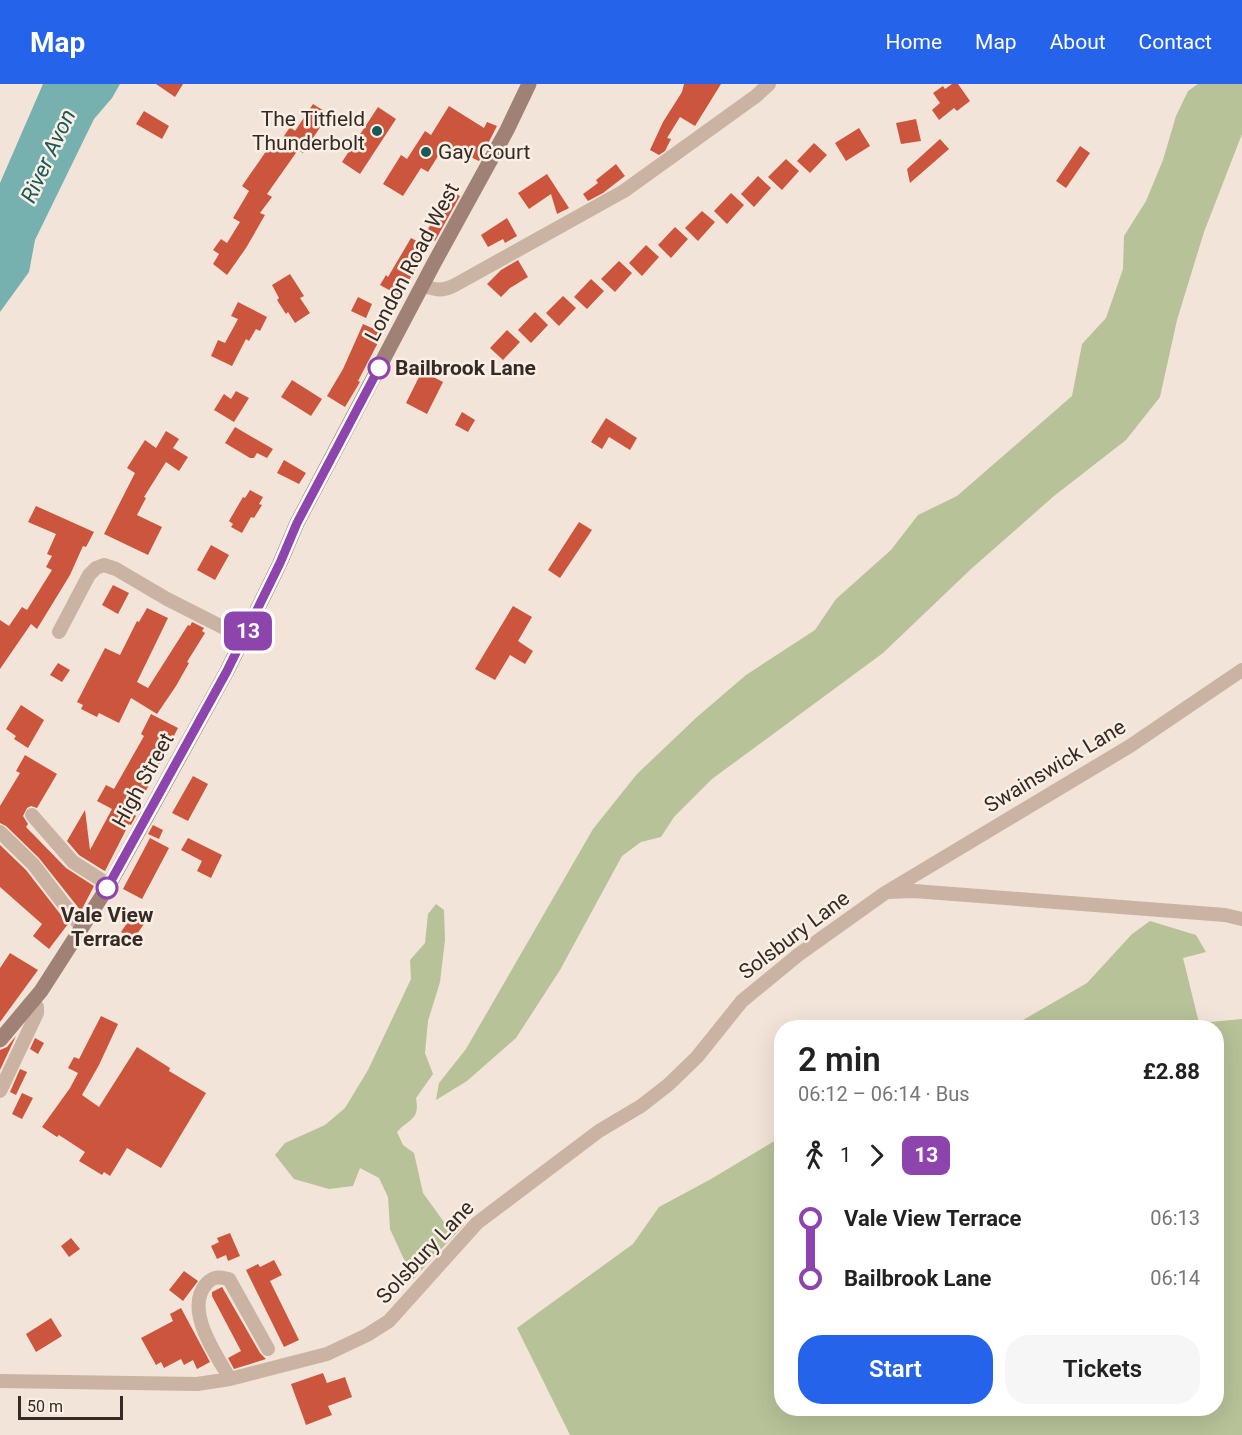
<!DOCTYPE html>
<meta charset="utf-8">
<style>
:root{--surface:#fff;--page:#f6f6f6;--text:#222;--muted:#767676;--accent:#2563eb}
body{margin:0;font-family:Roboto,sans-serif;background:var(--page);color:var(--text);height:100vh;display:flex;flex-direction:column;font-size:22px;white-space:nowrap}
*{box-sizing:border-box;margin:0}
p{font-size:20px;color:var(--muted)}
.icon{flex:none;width:33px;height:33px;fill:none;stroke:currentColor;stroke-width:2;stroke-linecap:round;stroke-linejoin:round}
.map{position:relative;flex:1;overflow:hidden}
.details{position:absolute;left:774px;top:936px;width:450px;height:396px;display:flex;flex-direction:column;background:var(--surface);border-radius:24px;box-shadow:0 6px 24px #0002}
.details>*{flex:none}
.badge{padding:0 12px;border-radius:9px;font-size:21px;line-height:39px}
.scale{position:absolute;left:18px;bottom:15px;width:105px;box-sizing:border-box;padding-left:6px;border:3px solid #362a26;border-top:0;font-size:16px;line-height:21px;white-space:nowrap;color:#362a26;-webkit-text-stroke:4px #faefe5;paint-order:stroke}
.map>.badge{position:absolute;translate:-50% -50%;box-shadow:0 0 0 3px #fff}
.legs{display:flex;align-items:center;gap:9px;height:66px;padding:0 24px;font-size:20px}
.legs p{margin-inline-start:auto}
.headline{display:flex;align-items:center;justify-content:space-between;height:102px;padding:0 24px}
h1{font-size:33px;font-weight:600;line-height:45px}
.action{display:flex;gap:12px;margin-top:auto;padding:12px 24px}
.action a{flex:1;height:69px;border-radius:24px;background:var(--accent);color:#fff;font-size:24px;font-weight:600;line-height:69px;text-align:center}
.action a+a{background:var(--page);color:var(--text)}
ul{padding:0 24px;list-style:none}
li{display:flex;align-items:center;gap:21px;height:60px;font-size:22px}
li i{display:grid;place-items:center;width:9px;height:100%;margin:0 8px;background:currentColor}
li i::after{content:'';width:15px;height:15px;margin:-8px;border:4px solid;border-radius:50%;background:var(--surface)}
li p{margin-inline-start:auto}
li:first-child i{background:linear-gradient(#0000 50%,currentColor 0)}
li:last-child i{background:linear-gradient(currentColor 50%,#0000 0)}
header{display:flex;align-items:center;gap:36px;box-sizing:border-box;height:84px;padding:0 30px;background:var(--accent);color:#fff}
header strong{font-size:28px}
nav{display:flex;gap:33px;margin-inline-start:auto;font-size:21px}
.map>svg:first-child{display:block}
.green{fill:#b7c298}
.water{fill:#76b1af}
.building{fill:#cc563d}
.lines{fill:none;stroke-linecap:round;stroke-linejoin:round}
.street{stroke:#cbb3a4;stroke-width:14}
.secondary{stroke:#9f8275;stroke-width:15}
.line-1-casing{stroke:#fff;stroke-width:14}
.line-1{stroke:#8e44ad;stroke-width:9}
.poi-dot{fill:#1a5959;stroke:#faefe5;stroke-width:2}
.stop-1-dot{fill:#fff;stroke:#8e44ad;stroke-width:3}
.labels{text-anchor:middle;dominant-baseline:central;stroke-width:5;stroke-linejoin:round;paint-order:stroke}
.poi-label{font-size:21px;fill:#362a26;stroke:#faefe5;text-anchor:end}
.street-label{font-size:21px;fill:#362a26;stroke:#faefe5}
.stop-label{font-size:21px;font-weight:bold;fill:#362a26;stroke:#faefe5;text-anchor:start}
.water-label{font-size:22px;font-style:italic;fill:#1a5959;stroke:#faefe5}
</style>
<header>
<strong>Map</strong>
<nav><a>Home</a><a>Map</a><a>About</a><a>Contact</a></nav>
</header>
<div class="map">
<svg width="1242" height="1351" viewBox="0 0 1242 1351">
<rect width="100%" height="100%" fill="#f2e4d8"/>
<path class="green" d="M 1198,0 L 1242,0 L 1242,50 L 1204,148 L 1177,236 L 1160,313 L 1126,356 L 1054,412 L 971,485 L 883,569 L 712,695 L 674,733 L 661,753 L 641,758 L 622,772 L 560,886 L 516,954 L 467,997 L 436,1016 L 439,999 L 466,965 L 593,745 L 637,690 L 697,633 L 746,591 L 815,546 L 836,515 L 891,466 L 918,431 L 957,412 L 1072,312 L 1082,260 L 1106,234 L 1123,185 L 1124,152 L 1146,117 L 1163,76 L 1176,32 L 1188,7 Z
M 436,820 L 444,826 L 445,856 L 440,898 L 428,937 L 425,969 L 433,990 L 416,1014 C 420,1036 410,1034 397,1048 L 403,1061 L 414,1069 L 423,1109 L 444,1138 L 458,1136 L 464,1141 L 413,1195 L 390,1145 L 388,1113 L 379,1094 L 360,1084 L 353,1102 L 329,1105 L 294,1095 L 275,1071 L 285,1059 L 325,1041 L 345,1024 L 368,986 L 411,895 L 410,876 L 425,859 L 428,830 Z
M 1150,837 L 1196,851 L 1206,868 L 1183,874 L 1199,939 L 1242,935 L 1242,1351 L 570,1351 L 517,1244 L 633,1160 L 659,1123 L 711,1095 L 781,1053 L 782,1324 L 1216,1324 L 1216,944 L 1011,943 L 1087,899 L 1132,850 Z"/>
<path class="water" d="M 43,0 L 120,0 L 112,14 L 94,35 L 35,156 L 29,188 L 0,228 L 0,99 Z"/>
<path class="building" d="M 156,0 L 183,0 L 175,13 Z
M 684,0 L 721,0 L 695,42 L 680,33 L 667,54 L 671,55 L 665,67 L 659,71 L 650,66 L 663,38 L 682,8 Z
M 952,0 L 958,0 L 970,17 L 957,27 L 954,24 L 939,36 L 932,26 L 940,19 L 933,9 L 943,2 L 945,5 Z
M 313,20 L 329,30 L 303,69 L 298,66 L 267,110 L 272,113 L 260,129 L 265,131 L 246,164 L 227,191 L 213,180 L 219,170 L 213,166 L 221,155 L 227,159 L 240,138 L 233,134 L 249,107 L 242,102 L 269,63 L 274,67 L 290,43 L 295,47 Z
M 449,22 L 484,44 L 487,38 L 497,42 L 479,77 L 445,61 L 428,88 L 421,84 L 403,112 L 383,100 L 401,71 L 407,75 L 425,47 L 431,51 Z
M 378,23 L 396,35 L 360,90 L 342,78 Z
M 144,27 L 169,42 L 162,55 L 136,40 Z
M 916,35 L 921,57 L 901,60 L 896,39 Z
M 859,44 L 870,62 L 846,77 L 835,59 Z
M 940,55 L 949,65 L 910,99 L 907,85 Z
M 814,59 L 827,71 L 810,89 L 797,77 Z
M 1080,62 L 1090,69 L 1066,104 L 1056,97 Z
M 786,75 L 799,87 L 782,106 L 768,93 Z
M 616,80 L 625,92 L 603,109 L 588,117 L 583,110 L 598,99 L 596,96 Z
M 547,90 L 569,124 L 557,130 L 551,110 L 529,125 L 518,109 Z
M 758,92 L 771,104 L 754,123 L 741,110 Z
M 450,107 L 460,112 L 435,157 L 424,152 Z
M 731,109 L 744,121 L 727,140 L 714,127 Z
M 702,127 L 715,138 L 698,157 L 685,144 Z
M 507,134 L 517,152 L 505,159 L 503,155 L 488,163 L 481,151 Z
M 675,143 L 688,155 L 671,174 L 658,161 Z
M 411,154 L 428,163 L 400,212 L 380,201 L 386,191 L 388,193 Z
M 646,161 L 659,173 L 642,192 L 629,179 Z
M 518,176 L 528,193 L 510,204 L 501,213 L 487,200 L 501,186 Z
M 619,177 L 632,189 L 615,208 L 601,195 Z
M 290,190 L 304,212 L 300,214 L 310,229 L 295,239 L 288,228 L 286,230 L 277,216 L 279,214 L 272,201 Z
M 591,195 L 604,207 L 587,225 L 574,213 Z
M 563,212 L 576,224 L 559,242 L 546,229 Z
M 358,213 L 372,220 L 366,234 L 351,227 Z
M 238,218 L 267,233 L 260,247 L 256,245 L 249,257 L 246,255 L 232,282 L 211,272 L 218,256 L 225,259 L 238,235 L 231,232 Z
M 535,228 L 548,241 L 531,259 L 518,246 Z
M 363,240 L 383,249 L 358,297 L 360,298 L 345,323 L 327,312 L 343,285 Z
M 507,246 L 520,258 L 503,276 L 490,264 Z
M 422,287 L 443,298 L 427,330 L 406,319 Z
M 292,296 L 322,315 L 311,332 L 281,313 Z
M 236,307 L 249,314 L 234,338 L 214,326 L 224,310 L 231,315 Z
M 462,328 L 475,336 L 468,348 L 455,341 Z
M 606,334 L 637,354 L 630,366 L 609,353 L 602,365 L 591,358 Z
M 235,343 L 273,365 L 267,374 L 257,369 L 254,374 L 250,374 L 225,359 Z
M 166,347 L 179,355 L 173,364 L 188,373 L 179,387 L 166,378 L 144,413 L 146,414 L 137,431 L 162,443 L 148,471 L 104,450 L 135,389 L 127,384 L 145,356 L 156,364 Z
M 284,376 L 306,389 L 299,400 L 277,389 Z
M 250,406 L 263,413 L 259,420 L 262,421 L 254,434 L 251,433 L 242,449 L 231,443 L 233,440 L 229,437 L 243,413 L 245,414 Z
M 36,422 L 94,448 L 86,463 L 83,462 L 70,491 L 37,545 L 31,540 L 0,585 L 0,536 L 9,542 L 22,523 L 27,526 L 52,486 L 46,483 L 52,472 L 47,470 L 56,450 L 28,438 Z
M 579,438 L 592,446 L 560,494 L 548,486 Z
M 211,461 L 229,471 L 215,496 L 197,486 Z
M 113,501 L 129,509 L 118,530 L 102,521 Z
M 513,522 L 532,533 L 518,557 L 533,567 L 525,580 L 510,571 L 495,596 L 475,585 Z
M 147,524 L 168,534 L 137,598 L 148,604 L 188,541 L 190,542 L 192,538 L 204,544 L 202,547 L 205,549 L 187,578 L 189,579 L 176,602 L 157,630 L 131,614 L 119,639 L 99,629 L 97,633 L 81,625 L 83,621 L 77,618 L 105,564 L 120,571 L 137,537 L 139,538 Z
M 58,579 L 70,586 L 62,598 L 50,591 Z
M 21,621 L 44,636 L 28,664 L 14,655 L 16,652 L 6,645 Z
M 151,630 L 178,644 L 134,730 L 136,732 L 131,741 L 129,740 L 105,787 L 103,786 L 79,771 L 67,757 L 85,726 L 90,766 L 112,725 L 97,717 L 106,701 L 114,705 L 144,652 L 141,650 Z
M 25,671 L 57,690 L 37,724 L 31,722 L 27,724 L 23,732 L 28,740 L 26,743 L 66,784 L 94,802 L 81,827 L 39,774 L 6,742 L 0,739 L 0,722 L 20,689 L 16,687 Z
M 193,692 L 208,700 L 188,737 L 172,729 Z
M 153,741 L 163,746 L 159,755 L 148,750 Z
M 150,754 L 169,764 L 142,815 L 123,805 Z
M 188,754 L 222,771 L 211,794 L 197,787 L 202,777 L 181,766 Z
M 0,761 L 26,786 L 68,840 L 49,865 L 33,852 L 42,840 L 0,803 Z
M 136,826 L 148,834 L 133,856 L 121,848 Z
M 10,869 L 38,886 L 0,938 L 0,884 Z
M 101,932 L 118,940 L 99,981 L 82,1011 L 99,1023 L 137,963 L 170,984 L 169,987 L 206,1009 L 161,1084 L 127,1064 L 110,1092 L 104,1088 L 102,1091 L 79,1077 L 85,1068 L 59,1051 L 57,1053 L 42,1043 L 70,1004 L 78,989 L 68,984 L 74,973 L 79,975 Z
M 16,952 L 0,986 L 0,966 L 7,963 Z
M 35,954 L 44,959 L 38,970 L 30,965 Z
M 20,985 L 27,988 L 16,1011 L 10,1008 Z
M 22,1009 L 33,1014 L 22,1035 L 12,1030 Z
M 230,1149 L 240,1172 L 228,1177 L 226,1171 L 217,1175 L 211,1162 L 219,1158 L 217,1154 Z
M 71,1154 L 80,1165 L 69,1173 L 61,1162 Z
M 274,1176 L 282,1191 L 270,1197 L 299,1256 L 284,1263 L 246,1186 L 258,1180 L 260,1183 Z
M 184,1187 L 198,1197 L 183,1217 L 169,1206 Z
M 222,1203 L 260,1269 L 266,1275 L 234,1285 L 228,1274 L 241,1267 L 212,1212 L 212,1208 Z
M 181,1224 L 210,1278 L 197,1285 L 193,1276 L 184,1281 L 181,1275 L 164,1284 L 161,1278 L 156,1281 L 141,1254 L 173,1237 L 170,1230 Z
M 51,1234 L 62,1252 L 36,1268 L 26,1250 Z
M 323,1289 L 327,1299 L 345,1293 L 352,1313 L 328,1322 L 332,1331 L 306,1341 L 291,1300 Z"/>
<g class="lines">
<path class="street" d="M 423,201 C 436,207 443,207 455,201 L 624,107 L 756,12 L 769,0
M 59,548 L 89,491 L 96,484 L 104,481 L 116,485 L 167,515 L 244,554
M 32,731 L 73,778 L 109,801
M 0,748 L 33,780 L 82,844
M 887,808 L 914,807 L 1225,831 L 1242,835
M 0,1007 L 37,929 L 37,923 L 32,920
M 230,1295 C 216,1270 183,1225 207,1199 C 214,1192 219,1193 229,1195 L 268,1265
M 0,1297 L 197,1300 L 230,1295 L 327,1270 L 367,1251 L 389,1237 L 477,1139 L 599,1047 L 641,1022 L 668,1001 L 697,973 L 742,917 L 798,871 L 885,809 L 1130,662 L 1242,586"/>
<path class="secondary" d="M 0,956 L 41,907 L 109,801 L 227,587 L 280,479 L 297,439 L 433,181 L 507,46 L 529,0"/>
</g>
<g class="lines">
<g class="line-1-casing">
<path id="line-1" d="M 107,804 L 227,587 L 280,479 L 297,439 L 379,284"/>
</g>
<use href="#line-1" class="line-1"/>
</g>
<g class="poi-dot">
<circle cx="377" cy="47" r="6"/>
<circle cx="426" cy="68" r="6"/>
</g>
<g class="stop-1-dot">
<circle cx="379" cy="284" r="10"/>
<circle cx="107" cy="804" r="10"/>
</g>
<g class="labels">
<g class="poi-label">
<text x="365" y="35">The Titfield<tspan x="365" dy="24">Thunderbolt</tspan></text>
<text x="438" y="68" text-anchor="start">Gay Court</text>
</g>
<g class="street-label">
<text transform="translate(412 178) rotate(-62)">London Road West</text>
<text transform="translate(1055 682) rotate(-31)">Swainswick Lane</text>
<text transform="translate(143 696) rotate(-61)">High Street</text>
<text transform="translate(794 851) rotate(-37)">Solsbury Lane</text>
<text transform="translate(425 1168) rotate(-47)">Solsbury Lane</text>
</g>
<g class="stop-label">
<text x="395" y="284">Bailbrook Lane</text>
<text x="107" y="831" text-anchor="middle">Vale View<tspan x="107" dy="24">Terrace</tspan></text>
</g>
<g class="water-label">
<text transform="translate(48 72) rotate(-65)">River Avon</text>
</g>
</g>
</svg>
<div class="scale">50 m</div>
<b class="badge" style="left:248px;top:547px;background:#8e44ad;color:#fff">13</b>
<section class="details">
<div class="headline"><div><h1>2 min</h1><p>06:12 – 06:14 · Bus</p></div><b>£2.88</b></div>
<div class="legs"><svg class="icon" aria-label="walk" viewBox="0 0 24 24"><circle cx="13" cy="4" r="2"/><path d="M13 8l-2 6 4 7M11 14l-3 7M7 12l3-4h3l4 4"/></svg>1<svg class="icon" aria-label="forward" viewBox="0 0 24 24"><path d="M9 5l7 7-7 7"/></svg><b class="badge" style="background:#8e44ad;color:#fff">13</b></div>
<ul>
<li><i style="color:#8e44ad"></i><b>Vale View Terrace</b><p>06:13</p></li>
<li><i style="color:#8e44ad"></i><b>Bailbrook Lane</b><p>06:14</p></li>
</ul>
<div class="action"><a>Start</a><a>Tickets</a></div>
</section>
</div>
